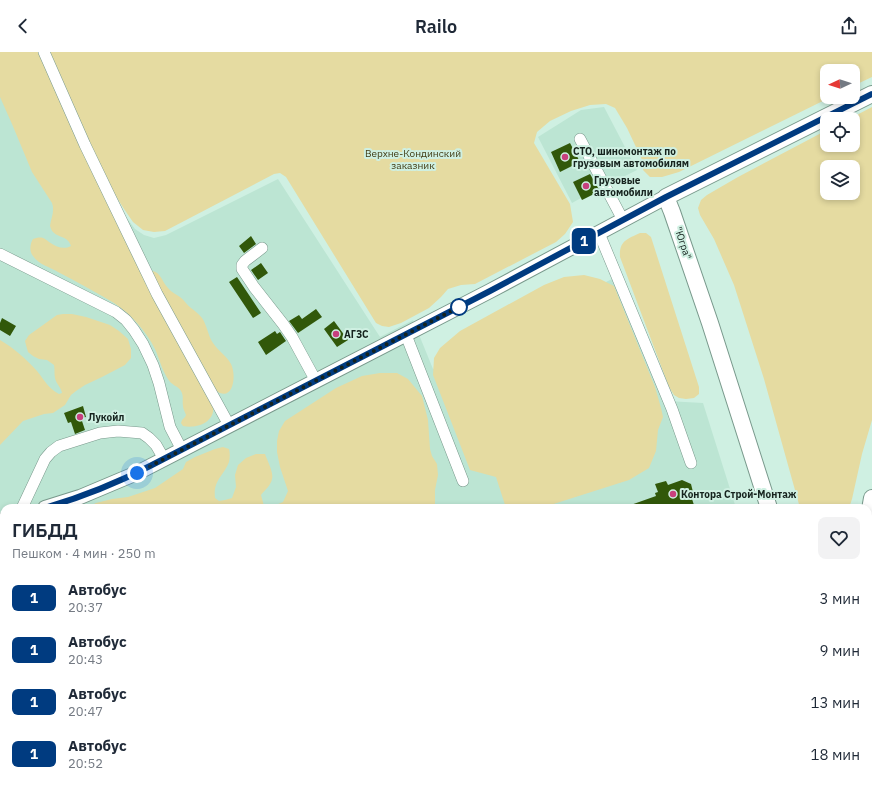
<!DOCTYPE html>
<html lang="ru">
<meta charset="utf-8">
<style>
:root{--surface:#fff;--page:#f2f2f3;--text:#1f2937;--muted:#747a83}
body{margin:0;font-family:"IBM Plex Sans",sans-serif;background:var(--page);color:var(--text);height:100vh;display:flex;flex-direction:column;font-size:15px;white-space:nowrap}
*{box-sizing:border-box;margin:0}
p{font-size:13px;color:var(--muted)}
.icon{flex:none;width:22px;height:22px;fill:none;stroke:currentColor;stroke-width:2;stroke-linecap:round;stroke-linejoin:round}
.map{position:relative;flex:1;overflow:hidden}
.side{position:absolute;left:0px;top:452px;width:872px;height:284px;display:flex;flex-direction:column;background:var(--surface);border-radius:12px 12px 0 0;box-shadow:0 2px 6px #0003}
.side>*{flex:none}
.badge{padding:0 8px;border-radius:6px;font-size:14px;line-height:26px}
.needle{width:26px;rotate:266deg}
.controls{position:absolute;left:820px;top:12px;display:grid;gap:8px}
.controls a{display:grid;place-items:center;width:40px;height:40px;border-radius:8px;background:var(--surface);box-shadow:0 2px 6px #0003;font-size:20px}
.you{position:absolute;width:20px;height:20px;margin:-10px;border:3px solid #fff;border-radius:50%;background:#1a73e8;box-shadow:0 0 0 6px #1a73e833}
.map>.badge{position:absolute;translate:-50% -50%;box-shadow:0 0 0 2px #fff}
.round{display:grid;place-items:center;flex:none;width:42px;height:42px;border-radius:8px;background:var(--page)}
.head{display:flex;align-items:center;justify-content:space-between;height:68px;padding:0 12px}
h1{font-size:19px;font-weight:600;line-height:30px}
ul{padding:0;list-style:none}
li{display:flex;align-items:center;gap:12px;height:52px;padding:0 12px}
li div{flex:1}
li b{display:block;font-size:15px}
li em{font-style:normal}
li .badge{min-width:44px;font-weight:700;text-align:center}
header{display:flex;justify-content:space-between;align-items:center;height:52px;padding:0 12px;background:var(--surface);font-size:18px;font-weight:600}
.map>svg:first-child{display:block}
.built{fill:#bce5d3}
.green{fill:#e5dba1;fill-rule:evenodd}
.building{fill:#31580a}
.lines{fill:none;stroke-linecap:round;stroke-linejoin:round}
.minor-casing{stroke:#79998c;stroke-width:12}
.major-casing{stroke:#79998c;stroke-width:16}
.highway-casing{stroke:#79998c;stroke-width:18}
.minor{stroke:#fff;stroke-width:11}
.major{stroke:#fff;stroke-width:14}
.highway{stroke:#fff;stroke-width:16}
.rail{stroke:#2a3933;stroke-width:3}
.line-casing{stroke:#fff;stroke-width:9}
.line{stroke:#003b80;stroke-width:6}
.walk{stroke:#16231e;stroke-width:4;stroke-dasharray:0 7.2}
.poi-dot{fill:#c8407d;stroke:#cff0e2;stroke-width:1.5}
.stop-dot{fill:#fff;stroke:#003b80;stroke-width:2}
.labels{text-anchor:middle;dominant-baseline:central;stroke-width:4;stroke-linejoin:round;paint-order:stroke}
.poi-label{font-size:10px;font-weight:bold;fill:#16231e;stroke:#cff0e2;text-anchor:start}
.park-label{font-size:10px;fill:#413b14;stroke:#cff0e2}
.street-label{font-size:10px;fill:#16231e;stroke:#cff0e2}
</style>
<header><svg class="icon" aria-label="back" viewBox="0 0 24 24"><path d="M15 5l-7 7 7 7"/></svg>Railo<svg class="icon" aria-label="share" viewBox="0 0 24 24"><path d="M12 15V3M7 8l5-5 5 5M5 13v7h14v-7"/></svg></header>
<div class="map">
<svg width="872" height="736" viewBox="0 0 872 736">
<rect width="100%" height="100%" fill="#cff0e2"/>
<path class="built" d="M 0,0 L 47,0 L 123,161 L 135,177 L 144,183 L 154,186 L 166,183 L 278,127 L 380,285 L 413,268 L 433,317 L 612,227 L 667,349 L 703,351 L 736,456 L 4,456 L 4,732 L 825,732 L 826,736 L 0,736 Z
M 604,55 L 637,118 L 599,137 L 600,139 L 582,148 L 581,146 L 572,151 L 538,85 L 581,58 Z"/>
<path class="green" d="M 0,0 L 38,0 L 82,95 L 213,353 C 216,370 197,377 183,374 L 181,371 L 182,368 L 185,365 L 186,363 C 185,360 183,357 183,354 C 182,349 184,344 181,339 C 178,334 171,333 168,327 C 162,318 159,306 155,297 C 146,279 131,262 114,251 C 96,240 77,230 58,220 C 50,215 39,213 33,204 C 29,199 30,192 33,187 C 36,186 40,185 43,186 C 44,186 48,189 49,190 C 56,195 64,198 71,194 C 68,184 59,186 53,180 C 51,178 51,176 50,174 C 51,166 55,159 52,151 L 32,120 L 12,72 L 0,45 Z
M 50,0 L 872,0 L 872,25 L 853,34 L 853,19 L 827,19 L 827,45 L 831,45 L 679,120 L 662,125 L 650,125 L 643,118 L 644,112 L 627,76 L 615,56 L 606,52 L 590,53 L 571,59 L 550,69 L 537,80 L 534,91 L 570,152 L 573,170 L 565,182 L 556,190 L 475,232 L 461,233 L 448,237 L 441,245 L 429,256 L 401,271 L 389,275 L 382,274 L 376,271 L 286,125 L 280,121 L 274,122 L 165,179 L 154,180 L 143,178 L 133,170 L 124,157 L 105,127 Z
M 872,55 L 872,368 L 862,402 L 852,447 L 849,456 L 800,456 L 764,327 L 734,233 L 714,187 L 700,163 L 698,156 L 701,148 L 707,143 L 738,125 L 827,78 L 827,93 L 853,93 L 853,67 L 849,67 ZM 827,115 L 853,115 L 853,141 L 827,141 Z
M 640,181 L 646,181 L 651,185 L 699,335 L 699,342 L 694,346 L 686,347 L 679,346 L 674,343 L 669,335 L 620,205 C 619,189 627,187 640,181 Z
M 152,219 C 161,220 162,230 168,236 C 171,240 176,242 180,245 C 184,248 187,253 191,256 C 195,259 199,262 202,266 C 207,273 208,284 213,291 C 218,299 227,304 231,312 C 237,324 233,352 215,338 L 150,221 Z
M 584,223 L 600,227 L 614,234 L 655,335 L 661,356 L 663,365 L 658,378 L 656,399 L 649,416 L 629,428 L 541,456 L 506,456 L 496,425 L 470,418 L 433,323 L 434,306 L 440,296 L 460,279 L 544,233 L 564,225 Z
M 63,262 L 72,262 L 86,265 L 110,273 L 119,279 L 128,287 L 131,297 L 131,306 L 125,313 L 102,325 L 85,333 L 76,339 L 71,343 L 65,353 L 53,361 L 44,362 L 23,369 L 0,393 L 0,288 C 14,296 26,307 37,319 C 45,329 48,336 59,342 L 62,341 C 61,335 56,332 55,326 C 54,322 55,317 54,313 L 47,308 L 39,307 L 33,304 L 28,300 L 26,293 L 25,289 L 29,283 L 57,263 Z
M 380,321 L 397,321 L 408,327 L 422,344 L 428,368 L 430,397 L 432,404 L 437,412 L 438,423 L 435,438 L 435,456 L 86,456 L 96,451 L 112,447 L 128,445 L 155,436 L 183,417 L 186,410 L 195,405 L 215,397 L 223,395 L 229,397 C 230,401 230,406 229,410 C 223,425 213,428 215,446 L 219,449 L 225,448 L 232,446 L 236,435 L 235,423 L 238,413 L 246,406 L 256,402 L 265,402 C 267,408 274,421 272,427 C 271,433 265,438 261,443 L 264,454 L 271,455 L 283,450 L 288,439 L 280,415 L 277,400 L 277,389 L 279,379 L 285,369 L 336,336 L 362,324 Z
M 0,483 L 4,483 L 4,732 L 362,732 L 364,736 L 0,736 Z"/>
<path class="building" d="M 570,91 L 580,110 L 560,120 L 551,100 Z
M 590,122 L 600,139 L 582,148 L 573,130 Z
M 251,184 L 256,192 L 244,201 L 239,194 Z
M 261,211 L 268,221 L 258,228 L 251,218 Z
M 237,225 L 261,261 L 253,266 L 229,230 Z
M 316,257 L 322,265 L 298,281 L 289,269 L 299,263 L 302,267 Z
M 2,266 L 16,274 L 10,284 L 0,278 L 0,271 Z
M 334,269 L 348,288 L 337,295 L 324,277 Z
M 275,279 L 277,282 L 280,280 L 286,289 L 266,303 L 258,290 Z
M 83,354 L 86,365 L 81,366 L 85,378 L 75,382 L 71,370 L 68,371 L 64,361 Z
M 682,428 L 691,432 L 693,440 L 690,441 L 695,456 L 625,456 L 625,455 L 656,444 L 655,441 L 658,440 L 655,432 L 666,429 L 668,433 Z"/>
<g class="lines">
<g class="minor-casing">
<path id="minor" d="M 44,0 L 85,93 L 157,242 L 229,373
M 580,87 L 623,168
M 599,181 L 672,357 L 691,411
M 262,196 L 245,209 L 242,213 L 242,217 L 254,235 L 283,272 L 292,285 L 316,329
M 0,202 L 116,260 L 126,268 L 134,278 L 143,292 L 153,313 L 159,331 L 170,375 L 182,398
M 406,283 L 463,429
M 22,456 L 45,407 L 51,400 L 59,394 L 100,381 L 118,379 L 142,381 L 149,386 L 156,393 L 164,407
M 460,732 L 462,736
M 609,732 L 610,736
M 796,732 L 798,736"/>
</g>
<g class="major-casing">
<path id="major" d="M 45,456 L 80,445 L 137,421 L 490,239 L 666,145
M 0,469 L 4,468"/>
</g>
<g class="highway-casing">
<path id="highway" d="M 769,456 L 710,271 L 672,160 L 666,145 L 872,42
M 868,469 L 872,446
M 868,708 L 872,732
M 859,732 L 860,736"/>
</g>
<use href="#minor" class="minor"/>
<use href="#major" class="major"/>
<use href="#highway" class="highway"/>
<path class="rail" d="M 716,732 L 718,736"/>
</g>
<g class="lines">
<g class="line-casing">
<path id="line" d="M 45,456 C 82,445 117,431 150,414 L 490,239 L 666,145 L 872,42"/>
</g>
<use href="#line" class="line"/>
<path class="walk" d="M 137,421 L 459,255"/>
</g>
<g class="poi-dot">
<circle cx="565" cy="105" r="4"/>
<circle cx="586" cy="134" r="4"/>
<circle cx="336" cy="282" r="4"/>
<circle cx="80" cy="365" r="4"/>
<circle cx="673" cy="442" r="4"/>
</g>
<circle class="stop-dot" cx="459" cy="255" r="8"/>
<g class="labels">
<g class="poi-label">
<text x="573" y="99">СТО, шиномонтаж по<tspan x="573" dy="12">грузовым автомобилям</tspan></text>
<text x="594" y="128">Грузовые<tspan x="594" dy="12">автомобили</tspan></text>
<text x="344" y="282">АГЗС</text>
<text x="88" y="365">Лукойл</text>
<text x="681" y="442">Контора Строй-Монтаж</text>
</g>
<g class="park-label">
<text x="413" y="101">Верхне-Кондинский<tspan x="413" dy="12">заказник</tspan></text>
</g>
<g class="street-label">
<text transform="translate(683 191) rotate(72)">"Югра"</text>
</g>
</g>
</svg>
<div class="controls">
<a><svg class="needle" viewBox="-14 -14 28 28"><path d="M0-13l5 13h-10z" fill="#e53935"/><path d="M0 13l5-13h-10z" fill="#747a83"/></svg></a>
<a><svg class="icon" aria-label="locate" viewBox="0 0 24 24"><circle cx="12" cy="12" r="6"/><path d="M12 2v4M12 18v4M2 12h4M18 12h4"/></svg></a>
<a><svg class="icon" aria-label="layers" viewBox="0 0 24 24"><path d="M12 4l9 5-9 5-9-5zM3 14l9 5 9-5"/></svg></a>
</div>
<div class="you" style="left:137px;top:421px"></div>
<b class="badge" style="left:584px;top:189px;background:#003b80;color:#fff">1</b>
<section class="side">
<div class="head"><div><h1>ГИБДД</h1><p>Пешком · 4 мин · 250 m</p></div><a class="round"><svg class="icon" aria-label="heart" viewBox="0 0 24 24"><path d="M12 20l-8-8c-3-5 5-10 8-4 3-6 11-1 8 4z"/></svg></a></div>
<ul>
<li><span class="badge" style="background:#003b80;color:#fff">1</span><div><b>Автобус</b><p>20:37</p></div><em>3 мин</em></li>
<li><span class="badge" style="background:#003b80;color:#fff">1</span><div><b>Автобус</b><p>20:43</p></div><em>9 мин</em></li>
<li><span class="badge" style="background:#003b80;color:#fff">1</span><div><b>Автобус</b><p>20:47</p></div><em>13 мин</em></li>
<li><span class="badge" style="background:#003b80;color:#fff">1</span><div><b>Автобус</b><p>20:52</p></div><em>18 мин</em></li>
</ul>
</section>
</div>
